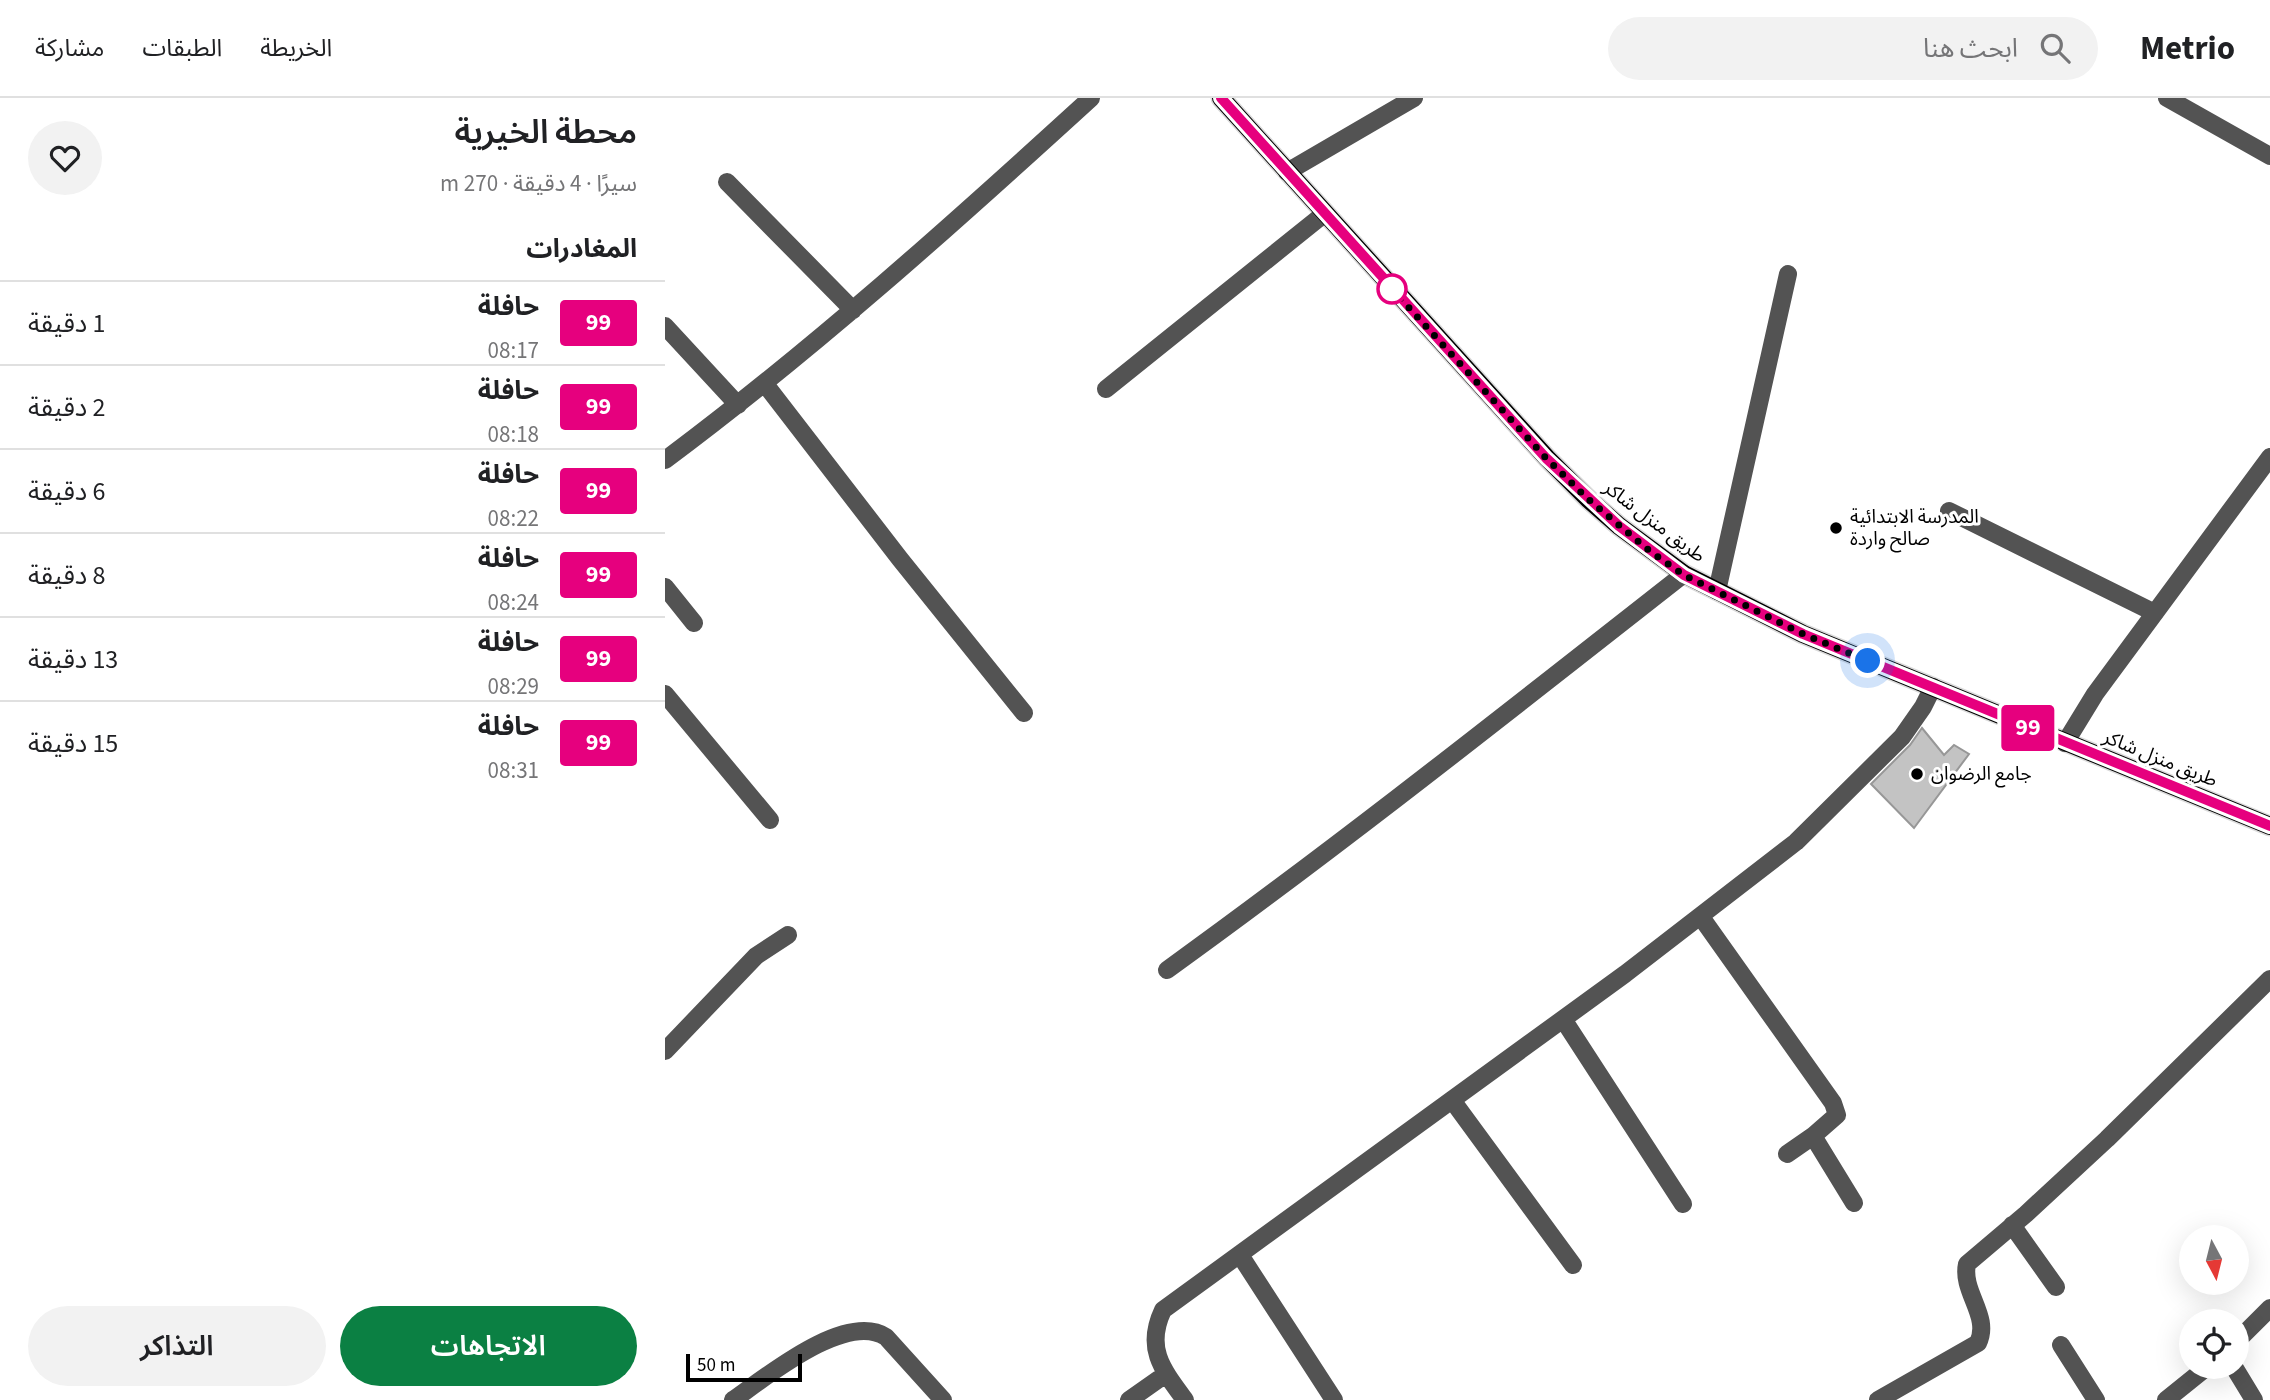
<!DOCTYPE html>
<html lang="ar">
<meta charset="utf-8">
<style>
:root{--surface:#fff;--page:#f2f2f2;--text:#202124;--muted:#757577;--line:#e0e0e0;--accent:#0b8043}
body{margin:0;font-family:"Source Sans 3","Noto Sans Arabic",sans-serif;background:var(--page);color:var(--text);direction:rtl;height:100vh;display:flex;flex-direction:column;font-size:26px;white-space:nowrap}
*{box-sizing:border-box;margin:0}
p{font-size:23px;color:var(--muted)}
.icon{flex:none;width:38px;height:38px;fill:none;stroke:currentColor;stroke-width:2;stroke-linecap:round;stroke-linejoin:round}
.map{position:relative;flex:1;overflow:hidden;direction:ltr}
.sheet{display:flex;flex-direction:column;background:var(--surface);width:665px}
.sheet>*{flex:none}
.badge{padding:0 14px;border-radius:5px;font-size:24px;line-height:46px}
.needle{width:46px;rotate:173deg}
.tools{position:absolute;left:1514px;top:1127px;display:grid;gap:14px}
.tools a{display:grid;place-items:center;width:70px;height:70px;border-radius:50%;background:var(--surface);box-shadow:0 7px 28px #0002;font-size:35px}
.scale{position:absolute;left:21px;bottom:18px;width:116px;box-sizing:border-box;padding-left:7px;border:4px solid #000;border-top:0;font-size:19px;line-height:24px;white-space:nowrap;color:#000;-webkit-text-stroke:5px #fff;paint-order:stroke}
.you{position:absolute;width:35px;height:35px;margin:-18px;border:5px solid #fff;border-radius:50%;background:#1a73e8;box-shadow:0 0 0 10px #1a73e833}
.map>.badge{position:absolute;translate:-50% -50%;box-shadow:0 0 0 4px #fff}
h2{padding:0 28px;font-size:26px;line-height:63px}
.round{display:grid;place-items:center;flex:none;width:74px;height:74px;border-radius:37px;background:var(--page)}
.summary{display:flex;align-items:center;justify-content:space-between;height:119px;padding:0 28px}
h1{font-size:33px;font-weight:600;line-height:52px}
.cta{display:flex;gap:14px;margin-top:auto;padding:14px 28px}
.cta a{flex:1;height:80px;border-radius:42px;background:var(--accent);color:#fff;font-size:28px;font-weight:600;line-height:80px;text-align:center}
.cta a+a{background:var(--page);color:var(--text)}
ul{padding:0;list-style:none}
li{display:flex;align-items:center;gap:21px;height:84px;padding:0 28px;border-top:2px solid var(--line)}
li div{flex:1}
li b{display:block;font-size:26px}
li em{font-style:normal}
li .badge{min-width:77px;font-weight:700;text-align:center}
header{display:flex;align-items:center;gap:42px;box-sizing:border-box;height:98px;padding:0 35px;background:var(--surface);border-bottom:2px solid var(--line)}
header strong{font-size:33px}
nav{display:flex;gap:38px;margin-inline-start:auto;font-size:24px}
.search{width:490px;height:63px;background:var(--page);display:flex;align-items:center;gap:18px;box-sizing:border-box;padding:0 24px;border-radius:38px;color:var(--muted);font-size:26px}
main{display:flex;flex:1;min-height:0}
.map>svg:first-child{display:block}
.building{fill:#c3c3c3;stroke:#979797;stroke-width:2}
.lines{fill:none;stroke-linecap:round;stroke-linejoin:round}
.major-casing{stroke:#dbdbdb;stroke-width:21}
.minor{stroke:#535353;stroke-width:18}
.major{stroke:#000;stroke-width:18}
.line-casing{stroke:#fff;stroke-width:16}
.line{stroke:#e6007e;stroke-width:10}
.walk{stroke:#000;stroke-width:7;stroke-dasharray:0 12.6}
.stop-dot{fill:#fff;stroke:#e6007e;stroke-width:3.5}
.poi-dot{fill:#000;stroke:#fff;stroke-width:2.5}
.labels{text-anchor:middle;dominant-baseline:central;stroke-width:6;stroke-linejoin:round;paint-order:stroke}
.poi-label{font-size:19px;fill:#000;stroke:#fff;text-anchor:start}
.street-label{font-size:19px;fill:#000;stroke:#fff}
</style>
<header>
<strong>Metrio</strong>
<div class="search"><svg class="icon" aria-label="search" viewBox="0 0 24 24"><circle cx="10" cy="10" r="6"/><path d="M15 15l6 6"/></svg>ابحث هنا</div>
<nav><a>الخريطة</a><a>الطبقات</a><a>مشاركة</a></nav>
</header>
<main>
<div class="map">
<svg width="1605" height="1302" viewBox="0 0 1605 1302">
<rect width="100%" height="100%" fill="#fff"/>
<path class="building" d="M 1257,630 L 1279,657 L 1289,647 L 1304,656 L 1249,730 L 1206,686 L 1245,647 Z"/>
<g class="lines">
<g class="major-casing">
<path id="major" d="M 556,0 L 882,360 L 923,401 L 954,428 L 1019,476 L 1138,536 L 1605,728"/>
</g>
<path class="minor" d="M 1502,0 L 1605,58
M 622,74 L 749,0
M 62,84 L 188,212
M 0,228 L 73,307
M 100,286 L 235,461 L 359,615
M 441,291 L 659,116
M 0,362 C 150,250 288,126 426,0
M 1284,413 L 1490,515
M 0,489 L 29,525
M 1052,493 L 1123,176
M 0,596 L 105,722
M 1400,645 L 1430,596 L 1605,359
M 1036,819 L 1168,1005 L 1172,1017 L 1148,1038 L 1189,1105
M 502,872 C 678,745 848,610 1019,476
M 898,921 L 1018,1106
M 0,953 L 91,858 L 123,837
M 787,1002 L 908,1167
M 1122,1056 L 1148,1038
M 1347,1127 L 1391,1189
M 575,1157 L 669,1302
M 1572,1243 L 1605,1210
M 1396,1247 L 1431,1302
M 1569,1269 L 1589,1302
M 68,1302 C 101,1279 181,1213 221,1239 L 278,1302
M 464,1302 L 501,1276
M 520,1302 C 497,1271 480,1250 498,1212 L 960,876 L 1131,744 L 1237,639 L 1258,609 L 1268,589
M 1213,1302 L 1313,1245 C 1326,1218 1296,1194 1302,1166 L 1361,1116 L 1442,1041 L 1605,881
M 1501,1302 L 1542,1269"/>
<use href="#major" class="major"/>
</g>
<g class="lines">
<g class="line-casing">
<path id="line" d="M 556,0 L 881,360 L 954,428 L 1019,477 L 1138,536 L 1605,728"/>
</g>
<use href="#line" class="line"/>
<path class="walk" d="M 727,191 L 881,360 L 923,401 L 986,454 L 1019,477 L 1138,536 L 1203,563"/>
</g>
<circle class="stop-dot" cx="727" cy="191" r="14"/>
<g class="poi-dot">
<circle cx="1171" cy="430" r="7"/>
<circle cx="1252" cy="676" r="7"/>
</g>
<g class="labels">
<g class="poi-label">
<text x="1185" y="419">المدرسة الابتدائية<tspan x="1185" dy="22">صالح واردة</tspan></text>
<text x="1266" y="676">جامع الرضوان</text>
</g>
<g class="street-label">
<text transform="translate(989 424) rotate(37)">طريق منزل شاكر</text>
<text transform="translate(1495 661) rotate(22)">طريق منزل شاكر</text>
</g>
</g>
</svg>
<div class="tools">
<a><svg class="needle" viewBox="-14 -14 28 28"><path d="M0-13l5 13h-10z" fill="#e53935"/><path d="M0 13l5-13h-10z" fill="#757577"/></svg></a>
<a><svg class="icon" aria-label="locate" viewBox="0 0 24 24"><circle cx="12" cy="12" r="6"/><path d="M12 2v4M12 18v4M2 12h4M18 12h4"/></svg></a>
</div>
<div class="scale">50 m</div>
<div class="you" style="left:1203px;top:563px"></div>
<b class="badge" style="left:1363px;top:630px;background:#e6007e;color:#fff">99</b>
</div>
<section class="sheet">
<div class="summary"><div><h1>محطة الخيرية</h1><p>سيرًا · 4 دقيقة · 270 m</p></div><a class="round"><svg class="icon" aria-label="heart" viewBox="0 0 24 24"><path d="M12 20l-8-8c-3-5 5-10 8-4 3-6 11-1 8 4z"/></svg></a></div>
<h2>المغادرات</h2>
<ul>
<li><span class="badge" style="background:#e6007e;color:#fff">99</span><div><b>حافلة</b><p>08:17</p></div><em>1 دقيقة</em></li>
<li><span class="badge" style="background:#e6007e;color:#fff">99</span><div><b>حافلة</b><p>08:18</p></div><em>2 دقيقة</em></li>
<li><span class="badge" style="background:#e6007e;color:#fff">99</span><div><b>حافلة</b><p>08:22</p></div><em>6 دقيقة</em></li>
<li><span class="badge" style="background:#e6007e;color:#fff">99</span><div><b>حافلة</b><p>08:24</p></div><em>8 دقيقة</em></li>
<li><span class="badge" style="background:#e6007e;color:#fff">99</span><div><b>حافلة</b><p>08:29</p></div><em>13 دقيقة</em></li>
<li><span class="badge" style="background:#e6007e;color:#fff">99</span><div><b>حافلة</b><p>08:31</p></div><em>15 دقيقة</em></li>
</ul>
<div class="cta"><a>الاتجاهات</a><a>التذاكر</a></div>
</section>
</main>
